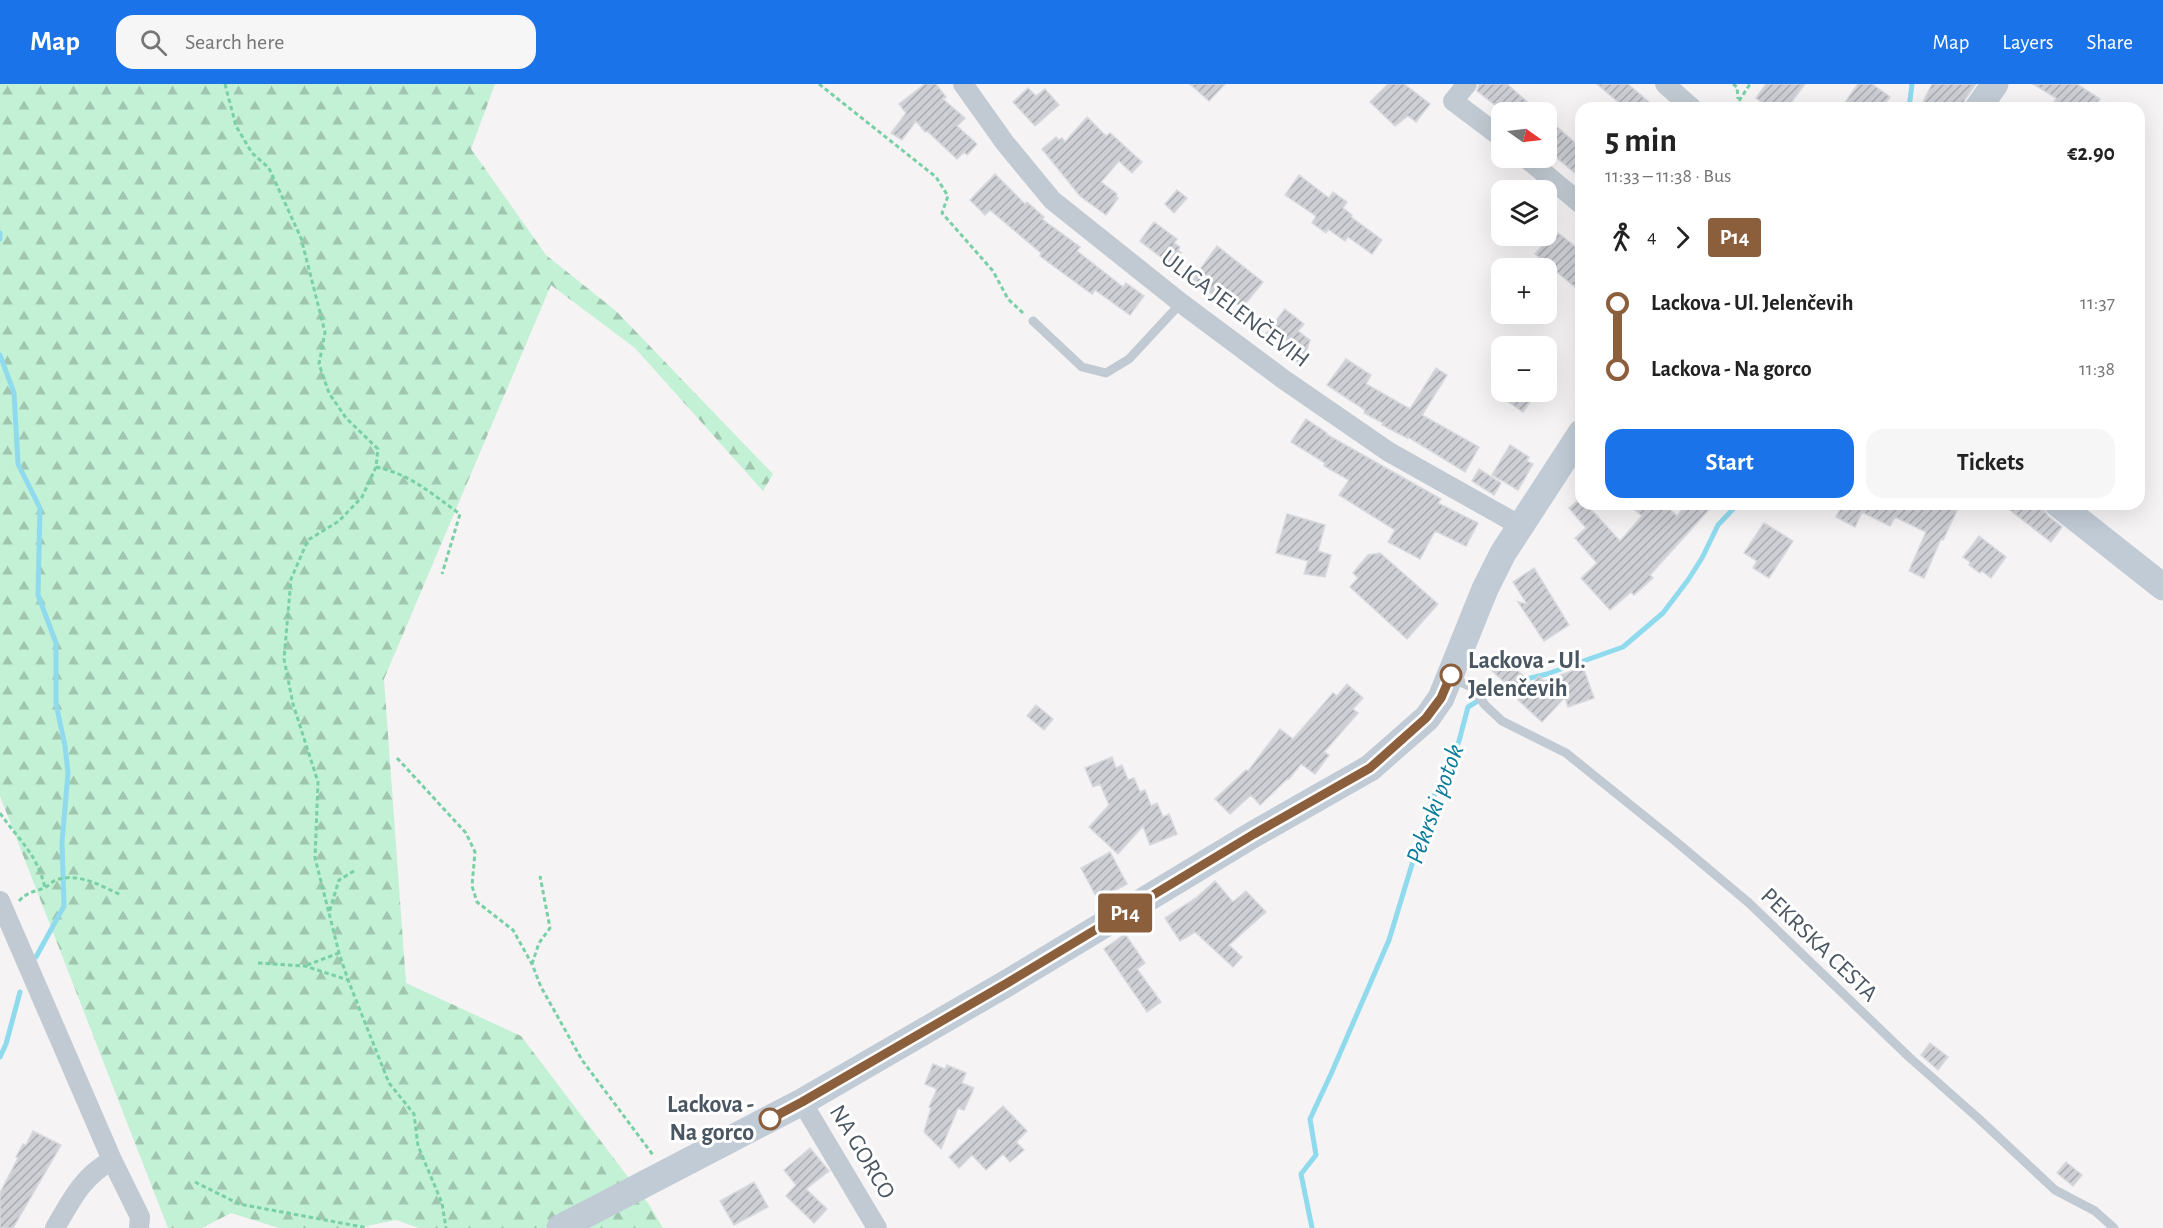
<!DOCTYPE html>
<meta charset="utf-8">
<style>
:root{--surface:#fff;--page:#f6f6f6;--text:#222;--muted:#767676;--accent:#1a73e8}
body{margin:0;font-family:"Alegreya Sans",sans-serif;background:var(--page);color:var(--text);height:100vh;display:flex;flex-direction:column;font-size:22px;white-space:nowrap}
*{box-sizing:border-box;margin:0}
p{font-size:20px;color:var(--muted)}
.icon{flex:none;width:33px;height:33px;fill:none;stroke:currentColor;stroke-width:2;stroke-linecap:round;stroke-linejoin:round}
.map{position:relative;flex:1;overflow:hidden}
.details{position:absolute;left:1575px;top:18px;width:570px;height:408px;display:flex;flex-direction:column;background:var(--surface);border-radius:18px;box-shadow:0 6px 24px #0002}
.details>*{flex:none}
.badge{padding:0 12px;border-radius:4px;font-size:21px;line-height:39px}
.needle{width:39px;rotate:104deg}
.controls{position:absolute;left:1491px;top:18px;display:grid;gap:12px}
.controls a{display:grid;place-items:center;width:66px;height:66px;border-radius:12px;background:var(--surface);box-shadow:0 6px 24px #0002;font-size:30px}
.map>.badge{position:absolute;translate:-50% -50%;box-shadow:0 0 0 3px #fff}
.legs{display:flex;align-items:center;gap:9px;height:66px;padding:0 30px;font-size:20px}
.legs p{margin-inline-start:auto}
.headline{display:flex;align-items:center;justify-content:space-between;height:102px;padding:0 30px}
h1{font-size:33px;font-weight:700;line-height:45px}
.action{display:flex;gap:12px;margin-top:auto;padding:12px 30px}
.action a{flex:1;height:69px;border-radius:18px;background:var(--accent);color:#fff;font-size:24px;font-weight:700;line-height:69px;text-align:center}
.action a+a{background:var(--page);color:var(--text)}
ul{padding:0 30px;list-style:none}
li{display:flex;align-items:center;gap:21px;height:66px;font-size:22px}
li i{display:grid;place-items:center;width:9px;height:100%;margin:0 8px;background:currentColor}
li i::after{content:'';width:15px;height:15px;margin:-8px;border:4px solid;border-radius:50%;background:var(--surface)}
li p{margin-inline-start:auto}
li:first-child i{background:linear-gradient(#0000 50%,currentColor 0)}
li:last-child i{background:linear-gradient(currentColor 50%,#0000 0)}
header{display:flex;align-items:center;gap:36px;box-sizing:border-box;height:84px;padding:0 30px;background:var(--accent);color:#fff}
header strong{font-size:28px}
nav{display:flex;gap:33px;margin-inline-start:auto;font-size:21px}
.search{width:420px;height:54px;background:var(--page);display:flex;align-items:center;gap:15px;box-sizing:border-box;padding:0 21px;border-radius:18px;color:var(--muted);font-size:22px}
.map>svg:first-child{display:block}
.forest{fill:url(#forest-firs)}
.lines{fill:none;stroke-linecap:round;stroke-linejoin:round}
.stream{stroke:#90daee;stroke-width:5}
.building{fill:url(#building-hatch);stroke:#d7d9de;stroke-width:1.5}
.path{stroke:#7ad0a6;stroke-width:3;stroke-dasharray:4.5 3;stroke-linecap:butt}
.lane{stroke:#c1cad2;stroke-width:9}
.street{stroke:#c1cad2;stroke-width:20}
.secondary{stroke:#c1cbd6;stroke-width:27}
.line-1-casing{stroke:#fff;stroke-width:14}
.line-1{stroke:#8b5e3c;stroke-width:9}
.stop-1-dot{fill:#fff;stroke:#8b5e3c;stroke-width:3}
.labels{text-anchor:middle;dominant-baseline:central;stroke-width:6;stroke-linejoin:round;paint-order:stroke}
.street-label{font-size:24px;fill:#4a5661;stroke:#fff}
.stop-label{font-size:24px;font-weight:bold;fill:#4a5661;stroke:#fff;text-anchor:start}
.water-label{font-size:26px;font-style:italic;fill:#0c7c9b;stroke:#fff}
</style>
<header>
<strong>Map</strong>
<div class="search"><svg class="icon" aria-label="search" viewBox="0 0 24 24"><circle cx="10" cy="10" r="6"/><path d="M15 15l6 6"/></svg>Search here</div>
<nav><a>Map</a><a>Layers</a><a>Share</a></nav>
</header>
<div class="map">
<svg width="2163" height="1144" viewBox="0 0 2163 1144">
<defs>
<pattern id="forest-firs" width="22" height="20" patternUnits="userSpaceOnUse" patternTransform="scale(1.5)"><rect width="22" height="20" fill="#c3f1d5"/><path d="M5 1l3.5 6h-7zM16 11l3.5 6h-7z" fill="#a0c6b0"/></pattern>
<pattern id="building-hatch" width="6" height="6" patternUnits="userSpaceOnUse" patternTransform="scale(1.5)"><rect width="6" height="6" fill="#cdcfd5"/><path d="M-1 1l2-2M0 6l6-6M5 7l2-2" fill="none" stroke="#a8abb0"/></pattern>
</defs>
<rect width="100%" height="100%" fill="#f5f3f3"/>
<path class="forest" d="M 0,0 L 495,0 L 471,65 L 546,171 L 616,227 L 773,390 L 763,407 L 635,264 L 551,201 L 384,595 L 406,899 L 521,952 L 650,1122 L 663,1144 L 419,1144 L 396,1136 L 357,1144 L 279,1144 L 231,1129 L 202,1144 L 168,1144 L 0,712 Z"/>
<g class="lines">
<path class="stream" d="M 1909,24 L 1912,0
M 0,149 L 0,155
M 0,271 L 14,309 L 18,380 L 40,424 L 38,511 L 56,559 L 56,620 L 65,662 L 68,689 L 62,758 L 64,822 L 36,873
M 1522,596 L 1547,590 L 1623,563 L 1663,529 L 1688,496 L 1702,474 L 1718,441 L 1738,420
M 0,973 L 6,960 L 20,908
M 1312,1144 L 1301,1090 L 1316,1071 L 1310,1035 L 1331,990 L 1389,856 L 1430,721 L 1459,657 L 1468,623 L 1489,610 L 1514,601"/>
</g>
<path class="building" d="M 925,0 L 936,0 L 946,13 L 943,15 L 965,34 L 957,42 L 977,60 L 967,71 L 964,68 L 957,75 L 927,47 L 925,48 L 916,37 L 902,56 L 891,49 L 906,29 L 899,20 Z
M 1190,0 L 1225,0 L 1209,17 Z
M 1388,0 L 1404,0 L 1430,20 L 1416,38 L 1408,32 L 1395,42 L 1370,18 Z
M 1479,0 L 1507,0 L 1539,28 L 1504,28 L 1477,7 Z
M 1597,0 L 1628,0 L 1656,24 L 1625,24 Z
M 1766,0 L 1805,0 L 1787,24 L 1769,24 L 1756,14 Z
M 1858,0 L 1872,0 L 1890,13 L 1882,24 L 1841,24 Z
M 1932,0 L 1976,0 L 1965,15 L 1962,24 L 1920,24 Z
M 2033,0 L 2077,0 L 2100,15 L 2094,24 L 2064,24 L 2054,18 L 2056,14 Z
M 1028,4 L 1036,12 L 1045,5 L 1059,21 L 1035,42 L 1013,18 Z
M 1087,33 L 1106,52 L 1110,49 L 1142,78 L 1132,89 L 1119,77 L 1101,98 L 1117,110 L 1116,112 L 1118,114 L 1106,131 L 1080,112 L 1042,65 L 1056,53 L 1059,56 L 1062,54 L 1065,58 Z
M 1556,42 L 1581,64 L 1581,94 L 1546,65 L 1546,53 Z
M 995,90 L 1025,120 L 1027,118 L 1044,133 L 1042,135 L 1080,163 L 1077,167 L 1123,203 L 1126,199 L 1144,212 L 1130,231 L 1095,206 L 1092,210 L 1082,203 L 1040,172 L 1041,169 L 990,126 L 985,131 L 970,116 Z
M 1299,91 L 1329,114 L 1333,108 L 1347,118 L 1343,124 L 1352,131 L 1351,133 L 1382,156 L 1372,170 L 1348,153 L 1345,157 L 1328,145 L 1326,149 L 1312,139 L 1316,132 L 1285,111 Z
M 1177,106 L 1187,114 L 1174,129 L 1165,120 Z
M 1154,138 L 1177,155 L 1174,159 L 1180,163 L 1178,166 L 1181,169 L 1171,181 L 1140,157 Z
M 1558,149 L 1581,167 L 1581,208 L 1535,170 L 1551,152 L 1554,154 Z
M 1217,162 L 1263,198 L 1242,224 L 1233,217 L 1228,223 L 1193,195 Z
M 1285,225 L 1304,240 L 1298,247 L 1310,256 L 1302,282 L 1264,252 Z
M 1346,275 L 1371,291 L 1366,300 L 1410,325 L 1436,284 L 1447,291 L 1422,331 L 1479,363 L 1465,388 L 1408,353 L 1407,354 L 1382,341 L 1383,339 L 1364,329 L 1365,326 L 1327,301 Z
M 1494,308 L 1537,308 L 1523,328 Z
M 1306,335 L 1327,349 L 1326,350 L 1441,415 L 1438,419 L 1478,439 L 1466,462 L 1435,447 L 1420,475 L 1388,458 L 1395,446 L 1339,411 L 1349,396 L 1324,382 L 1325,379 L 1291,358 Z
M 1510,361 L 1529,373 L 1527,377 L 1533,380 L 1518,406 L 1492,391 Z
M 1479,385 L 1501,399 L 1494,411 L 1472,397 Z
M 1581,414 L 1581,420 L 1586,420 L 1620,457 L 1642,432 L 1628,420 L 1664,420 L 1677,432 L 1686,420 L 1714,420 L 1650,491 L 1653,494 L 1634,511 L 1631,508 L 1610,526 L 1581,494 L 1597,479 L 1575,454 L 1586,444 L 1569,424 Z
M 1843,420 L 1960,420 L 1943,456 L 1941,455 L 1924,494 L 1909,487 L 1926,448 L 1895,433 L 1890,442 L 1862,428 L 1855,443 L 1836,433 Z
M 2002,420 L 2043,420 L 2044,426 L 2048,432 L 2062,443 L 2051,458 Z
M 1287,430 L 1325,441 L 1318,467 L 1331,471 L 1325,493 L 1304,490 L 1308,477 L 1276,469 Z
M 1764,439 L 1793,457 L 1769,494 L 1753,484 L 1757,477 L 1744,469 Z
M 1979,452 L 2006,473 L 1991,494 L 1982,487 L 1980,489 L 1969,481 L 1970,478 L 1963,473 Z
M 1380,469 L 1438,520 L 1407,555 L 1350,503 L 1358,494 L 1353,489 L 1368,471 Z
M 1534,484 L 1569,541 L 1544,557 L 1518,518 L 1527,520 L 1513,498 Z
M 1499,569 L 1532,600 L 1539,592 L 1544,597 L 1583,583 L 1594,614 L 1568,623 L 1565,613 L 1542,638 L 1518,616 L 1520,613 L 1487,582 Z
M 1347,600 L 1363,614 L 1353,625 L 1358,629 L 1324,668 L 1329,671 L 1315,690 L 1301,680 L 1289,695 L 1288,694 L 1260,721 L 1251,711 L 1230,730 L 1215,715 L 1246,686 L 1248,687 L 1280,645 L 1293,655 L 1333,609 L 1337,612 Z
M 1036,621 L 1053,635 L 1044,646 L 1027,632 Z
M 1112,673 L 1116,684 L 1122,681 L 1128,696 L 1134,694 L 1140,708 L 1145,706 L 1151,722 L 1157,719 L 1163,733 L 1169,730 L 1177,750 L 1150,761 L 1143,742 L 1118,770 L 1089,743 L 1109,721 L 1100,700 L 1093,703 L 1085,684 Z
M 1110,768 L 1127,800 L 1098,816 L 1081,784 Z
M 1215,797 L 1233,818 L 1246,807 L 1266,828 L 1229,861 L 1242,873 L 1233,883 L 1195,848 L 1180,857 L 1165,834 L 1196,814 Z
M 1125,850 L 1145,879 L 1137,885 L 1161,918 L 1147,928 L 1104,865 Z
M 1930,959 L 1948,973 L 1938,986 L 1921,971 Z
M 933,980 L 945,985 L 947,981 L 966,989 L 962,999 L 974,1004 L 964,1026 L 958,1024 L 941,1065 L 924,1048 L 931,1024 L 929,1023 L 937,1005 L 925,1000 Z
M 1003,1022 L 1027,1047 L 1016,1058 L 1024,1066 L 1010,1078 L 1003,1070 L 986,1086 L 972,1071 L 959,1084 L 949,1073 Z
M 33,1047 L 61,1061 L 13,1144 L 0,1144 L 0,1109 L 18,1074 L 16,1073 L 23,1060 L 26,1061 Z
M 810,1064 L 829,1087 L 806,1105 L 827,1125 L 814,1139 L 786,1112 L 796,1101 L 784,1086 Z
M 2066,1078 L 2082,1091 L 2073,1102 L 2057,1089 Z
M 754,1098 L 768,1123 L 734,1141 L 720,1117 Z"/>
<g class="lines">
<path class="path" d="M 225,0 L 236,42 L 252,69 L 269,84 L 301,154 L 325,248 L 319,280 L 329,309 L 346,334 L 378,365 L 376,383 L 362,413 L 339,437 L 308,456 L 291,495 L 284,575 L 293,620 L 318,698 L 315,774 L 329,829
M 819,0 L 936,93 L 948,112 L 942,129 L 993,187 L 1008,215 L 1023,229
M 1733,0 L 1737,3 L 1738,15
M 1739,17 L 1750,0
M 376,383 C 410,390 432,410 460,430 L 442,490
M 397,674 L 466,749 L 475,768 L 472,802 L 477,818 L 513,846 L 532,880 L 541,903 L 582,976 L 653,1071
M 0,729 C 19,757 37,769 45,804
M 354,787 L 339,796 L 329,829 L 339,869 L 348,896 L 389,999 L 414,1030 L 418,1062 L 442,1119 L 446,1144
M 19,817 C 27,808 34,808 44,804 C 49,802 52,797 56,796 C 79,788 101,802 121,811
M 258,879 L 305,882 L 348,896
M 532,880 L 539,859 L 550,844 L 540,792
M 307,881 L 339,869
M 195,1098 L 239,1120 L 368,1144"/>
<path class="lane" d="M 1033,237 L 1082,283 L 1106,289 L 1129,275 L 1181,219
M 1451,594 L 1472,603 L 1485,621 L 1502,637 L 1566,669 L 1674,756 L 1749,819 L 1909,973 L 1978,1034 L 2055,1106 L 2095,1127 L 2114,1144"/>
<path class="street" d="M 963,0 L 1005,59 L 1052,116 L 1181,219 L 1283,295 L 1389,368 L 1519,441
M 1467,0 L 1453,17 L 1502,54
M 1665,0 L 1692,24
M 1526,74 L 1581,120
M 0,817 L 112,1076 L 140,1133 L 139,1144
M 802,1018 L 877,1144
M 55,1144 C 72,1115 82,1093 112,1076"/>
<path class="secondary" d="M 1978,24 L 1995,0
M 2058,420 L 2163,503
M 560,1144 L 802,1018 L 1009,898 L 1254,750 L 1370,684 L 1427,634 L 1441,614 L 1485,505 L 1503,469 L 1581,349"/>
</g>
<g class="lines">
<g class="line-1-casing">
<path id="line-1" d="M 770,1035 L 802,1018 L 1009,898 L 1254,750 L 1370,684 L 1426,634 L 1441,614 L 1451,591"/>
</g>
<use href="#line-1" class="line-1"/>
</g>
<g class="stop-1-dot">
<circle cx="1451" cy="591" r="10"/>
<circle cx="770" cy="1035" r="10"/>
</g>
<g class="labels">
<g class="street-label">
<text transform="translate(1235 225) rotate(37)">ULICA JELENČEVIH</text>
<text transform="translate(1819 861) rotate(44)">PEKRSKA CESTA</text>
<text transform="translate(862 1068) rotate(59)">NA GORCO</text>
</g>
<g class="stop-label">
<text x="1468" y="577">Lackova - Ul.<tspan x="1468" dy="28">Jelenčevih</tspan></text>
<text x="754" y="1021" text-anchor="end">Lackova -<tspan x="754" dy="28">Na gorco</tspan></text>
</g>
<g class="water-label">
<text transform="translate(1435 720) rotate(-70)">Pekrski potok</text>
</g>
</g>
</svg>
<div class="controls">
<a><svg class="needle" viewBox="-14 -14 28 28"><path d="M0-13l5 13h-10z" fill="#e53935"/><path d="M0 13l5-13h-10z" fill="#767676"/></svg></a>
<a><svg class="icon" aria-label="layers" viewBox="0 0 24 24"><path d="M12 4l9 5-9 5-9-5zM3 14l9 5 9-5"/></svg></a>
<a>+</a>
<a>−</a>
</div>
<b class="badge" style="left:1125px;top:829px;background:#8b5e3c;color:#fff">P14</b>
<section class="details">
<div class="headline"><div><h1>5 min</h1><p>11:33 – 11:38 · Bus</p></div><b>€2.90</b></div>
<div class="legs"><svg class="icon" aria-label="walk" viewBox="0 0 24 24"><circle cx="13" cy="4" r="2"/><path d="M13 8l-2 6 4 7M11 14l-3 7M7 12l3-4h3l4 4"/></svg>4<svg class="icon" aria-label="forward" viewBox="0 0 24 24"><path d="M9 5l7 7-7 7"/></svg><b class="badge" style="background:#8b5e3c;color:#fff">P14</b></div>
<ul>
<li><i style="color:#8b5e3c"></i><b>Lackova - Ul. Jelenčevih</b><p>11:37</p></li>
<li><i style="color:#8b5e3c"></i><b>Lackova - Na gorco</b><p>11:38</p></li>
</ul>
<div class="action"><a>Start</a><a>Tickets</a></div>
</section>
</div>
